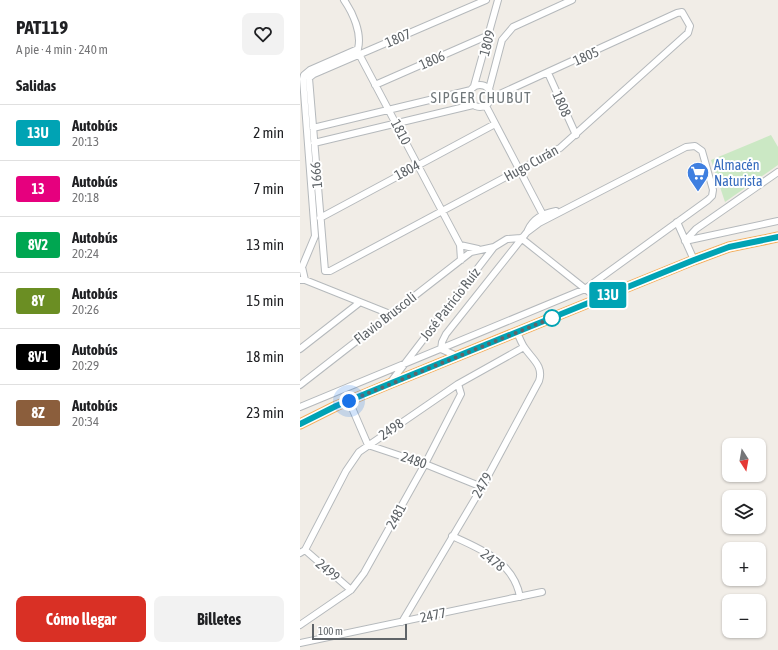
<!DOCTYPE html>
<html lang="es">
<meta charset="utf-8">
<style>
:root{--surface:#fff;--page:#f2f2f2;--text:#202124;--muted:#757577;--line:#e0e0e0;--accent:#d93025}
body{margin:0;font-family:"Asap Condensed",sans-serif;background:var(--page);color:var(--text);height:100vh;display:flex;flex-direction:column;font-size:15px;white-space:nowrap}
*{box-sizing:border-box;margin:0}
p{font-size:13px;color:var(--muted)}
.icon{flex:none;width:22px;height:22px;fill:none;stroke:currentColor;stroke-width:2;stroke-linecap:round;stroke-linejoin:round}
.map{position:relative;flex:1;overflow:hidden}
.side{display:flex;flex-direction:column;background:var(--surface);width:300px}
.side>*{flex:none}
.badge{padding:0 8px;border-radius:3px;font-size:14px;line-height:26px}
.needle{width:26px;rotate:169deg}
.buttons{position:absolute;left:422px;top:438px;display:grid;gap:8px}
.buttons a{display:grid;place-items:center;width:44px;height:44px;border-radius:8px;background:var(--surface);box-shadow:0 1px 3px #0004;font-size:20px}
.scale{position:absolute;left:12px;bottom:10px;width:95px;box-sizing:border-box;padding-left:4px;border:2px solid #5f6468;border-top:0;font-size:11px;line-height:14px;white-space:nowrap;color:#5f6468;-webkit-text-stroke:3px #fff;paint-order:stroke}
.you{position:absolute;width:20px;height:20px;margin:-10px;border:3px solid #fff;border-radius:50%;background:#1a73e8;box-shadow:0 0 0 6px #1a73e833}
.map>.badge{position:absolute;translate:-50% -50%;box-shadow:0 0 0 2px #fff}
h2{padding:0 16px;font-size:15px;line-height:36px}
.round{display:grid;place-items:center;flex:none;width:42px;height:42px;border-radius:8px;background:var(--page)}
.overview{display:flex;align-items:center;justify-content:space-between;height:68px;padding:0 16px}
h1{font-size:19px;font-weight:700;line-height:30px}
.primary-button{display:flex;gap:8px;margin-top:auto;padding:8px 16px}
.primary-button a{flex:1;height:46px;border-radius:8px;background:var(--accent);color:#fff;font-size:16px;font-weight:700;line-height:46px;text-align:center}
.primary-button a+a{background:var(--page);color:var(--text)}
ul{padding:0;list-style:none}
li{display:flex;align-items:center;gap:12px;height:56px;padding:0 16px;border-top:1px solid var(--line)}
li div{flex:1}
li b{display:block;font-size:15px}
li em{font-style:normal}
li .badge{min-width:44px;font-weight:700;text-align:center}
main{display:flex;flex:1;min-height:0}
.map>svg:first-child{display:block}
.green{fill:#cbe8c4}
.lines{fill:none;stroke-linecap:round;stroke-linejoin:round}
.minor-casing{stroke:#b5b9bc;stroke-width:8}
.primary-casing{stroke:#f4ae5e;stroke-width:11}
.minor{stroke:#fff;stroke-width:6}
.primary{stroke:#ffe3ae;stroke-width:9}
.line-casing{stroke:#fff;stroke-width:9}
.line{stroke:#00a3b4;stroke-width:6}
.walk{stroke:#5f6468;stroke-width:4;stroke-dasharray:0 7.2}
.stop-dot{fill:#fff;stroke:#00a3b4;stroke-width:2}
.labels{text-anchor:middle;dominant-baseline:central;stroke-width:4;stroke-linejoin:round;paint-order:stroke}
.street-label{font-size:14px;fill:#5f6468;stroke:#fff}
.shop-label{font-size:14px;fill:#366cbe;stroke:#fff;text-anchor:start}
.neighbourhood-label{font-size:15px;letter-spacing:1px;fill:#70777a;stroke:#fff}
</style>
<main>
<section class="side">
<div class="overview"><div><h1>PAT119</h1><p>A pie · 4 min · 240 m</p></div><a class="round"><svg class="icon" aria-label="heart" viewBox="0 0 24 24"><path d="M12 20l-8-8c-3-5 5-10 8-4 3-6 11-1 8 4z"/></svg></a></div>
<h2>Salidas</h2>
<ul>
<li><span class="badge" style="background:#00a3b4;color:#fff">13U</span><div><b>Autobús</b><p>20:13</p></div><em>2 min</em></li>
<li><span class="badge" style="background:#e6007e;color:#fff">13</span><div><b>Autobús</b><p>20:18</p></div><em>7 min</em></li>
<li><span class="badge" style="background:#00a651;color:#fff">8V2</span><div><b>Autobús</b><p>20:24</p></div><em>13 min</em></li>
<li><span class="badge" style="background:#6b8e23;color:#fff">8Y</span><div><b>Autobús</b><p>20:26</p></div><em>15 min</em></li>
<li><span class="badge" style="background:#000;color:#fff">8V1</span><div><b>Autobús</b><p>20:29</p></div><em>18 min</em></li>
<li><span class="badge" style="background:#8b5e3c;color:#fff">8Z</span><div><b>Autobús</b><p>20:34</p></div><em>23 min</em></li>
</ul>
<div class="primary-button"><a>Cómo llegar</a><a>Billetes</a></div>
</section>
<div class="map">
<svg width="478" height="650" viewBox="0 0 478 650">
<rect width="100%" height="100%" fill="#f1ede7"/>
<path class="green" d="M 471,135 L 478,147 L 478,165 L 425,202 L 411,160 Z"/>
<g class="lines">
<g class="minor-casing">
<path id="minor" d="M 186,0 L 14,74 L 9,78 L 25,271 L 30,271 L 260,148 L 388,33 L 390,26 L 382,12 L 377,13 L 191,98
M 59,54 L 160,245
M 248,73 L 276,135
M169 96a11 11 0 1 1 22 0a11 11 0 1 1-22 0Z
M 75,85 L 189,35
M 174,86 L 198,0
M 189,89 L 202,40 L 213,27 L 272,0
M 186,106 L 243,215
M 13,128 L 171,90
M 14,143 L 173,105
M 20,218 L 195,124
M 377,222 L 394,260
M 228,230 C 233,219 244,213 256,211
M 221,238 L 298,299
M 385,241 L 396,229 L 478,172
M 385,241 L 478,221
M 161,260 L 160,245 L 178,249
M 0,280 L 5,280 L 90,314
M 5,280 L 2,267 L 15,236 L 3,79 L 4,75 L 10,70 L 58,49 C 62,33 53,13 44,0
M 0,349 L 59,303
M 90,383 L 194,247 L 207,239 L 221,238
M 0,385 L 171,252 L 194,247
M 49,401 L 68,445 L 125,464 L 182,487
M 0,407 L 285,289 L 408,200 L 412,196 L 413,190 L 402,151 L 395,146 L 386,147 L 239,223 L 227,232 L 146,334 L 142,342 L 141,349 L 157,356
M 152,536 C 181,549 214,562 220,597
M 5,550 L 51,590
M 0,553 L 5,550 L 46,471 L 59,452 L 158,384 L 224,347
M 102,622 L 182,487 L 239,381 C 244,366 232,359 224,347 C 221,342 219,337 217,332
M 0,625 L 51,590 L 64,573 L 125,464 L 161,394 L 158,384
M 0,643 L 242,592"/>
</g>
<g class="primary-casing">
<path id="primary" d="M 0,424 L 36,406 L 89,384 L 394,260 L 429,247 L 478,237"/>
</g>
<use href="#minor" class="minor"/>
<use href="#primary" class="primary"/>
</g>
<g class="lines">
<g class="line-casing">
<path id="line" d="M 0,424 L 36,406 L 89,384 L 394,260 L 429,247 L 478,237"/>
</g>
<use href="#line" class="line"/>
<path class="walk" d="M 49,401 L 257,316 L 252,318"/>
</g>
<defs>
<g id="supermarket-pin" transform="scale(1.15)"><path d="M0 17L-7.5 6A9.5 9.5 0 1 1 7.5 6Z" fill="#3f7fe0" stroke="#fff"/><path d="M-6-5.5h2.5l.6 2H6L4.5 2H-2.5L-4.4-4H-6ZM-1.5 3.2a1.3 1.3 0 1 0 .1 0ZM3 3.2a1.3 1.3 0 1 0 .1 0Z" fill="#fff"/></g>
</defs>
<g fill-rule="evenodd">
<use href="#supermarket-pin" x="398" y="173"/>
</g>
<circle class="stop-dot" cx="252" cy="318" r="8"/>
<g class="labels">
<g class="street-label">
<text transform="translate(98 38) rotate(-23)">1807</text>
<text transform="translate(187 43) rotate(-75)">1809</text>
<text transform="translate(286 56) rotate(-24)">1805</text>
<text transform="translate(132 60) rotate(-24)">1806</text>
<text transform="translate(262 104) rotate(66)">1808</text>
<text transform="translate(101 132) rotate(62)">1810</text>
<text transform="translate(231 163) rotate(-29)">Hugo Curán</text>
<text transform="translate(107 170) rotate(-28)">1804</text>
<text transform="translate(16 175) rotate(-95)">1666</text>
<text transform="translate(150 304) rotate(-52)">José Patricio Ruíz</text>
<text transform="translate(85 318) rotate(-38)">Flavio Bruscoli</text>
<text transform="translate(91 429) rotate(-34)">2498</text>
<text transform="translate(114 460) rotate(19)">2480</text>
<text transform="translate(182 485) rotate(-60)">2479</text>
<text transform="translate(96 516) rotate(-61)">2481</text>
<text transform="translate(193 560) rotate(38)">2478</text>
<text transform="translate(28 570) rotate(41)">2499</text>
<text transform="translate(133 615) rotate(-12)">2477</text>
</g>
<g class="shop-label">
<text x="414" y="165">Almacén<tspan x="414" dy="16">Naturista</tspan></text>
</g>
<g class="neighbourhood-label">
<text x="181" y="97">SIPGER CHUBUT</text>
</g>
</g>
</svg>
<div class="buttons">
<a><svg class="needle" viewBox="-14 -14 28 28"><path d="M0-13l5 13h-10z" fill="#e53935"/><path d="M0 13l5-13h-10z" fill="#757577"/></svg></a>
<a><svg class="icon" aria-label="layers" viewBox="0 0 24 24"><path d="M12 4l9 5-9 5-9-5zM3 14l9 5 9-5"/></svg></a>
<a>+</a>
<a>−</a>
</div>
<div class="scale">100 m</div>
<div class="you" style="left:49px;top:401px"></div>
<b class="badge" style="left:308px;top:295px;background:#00a3b4;color:#fff">13U</b>
</div>
</main>
